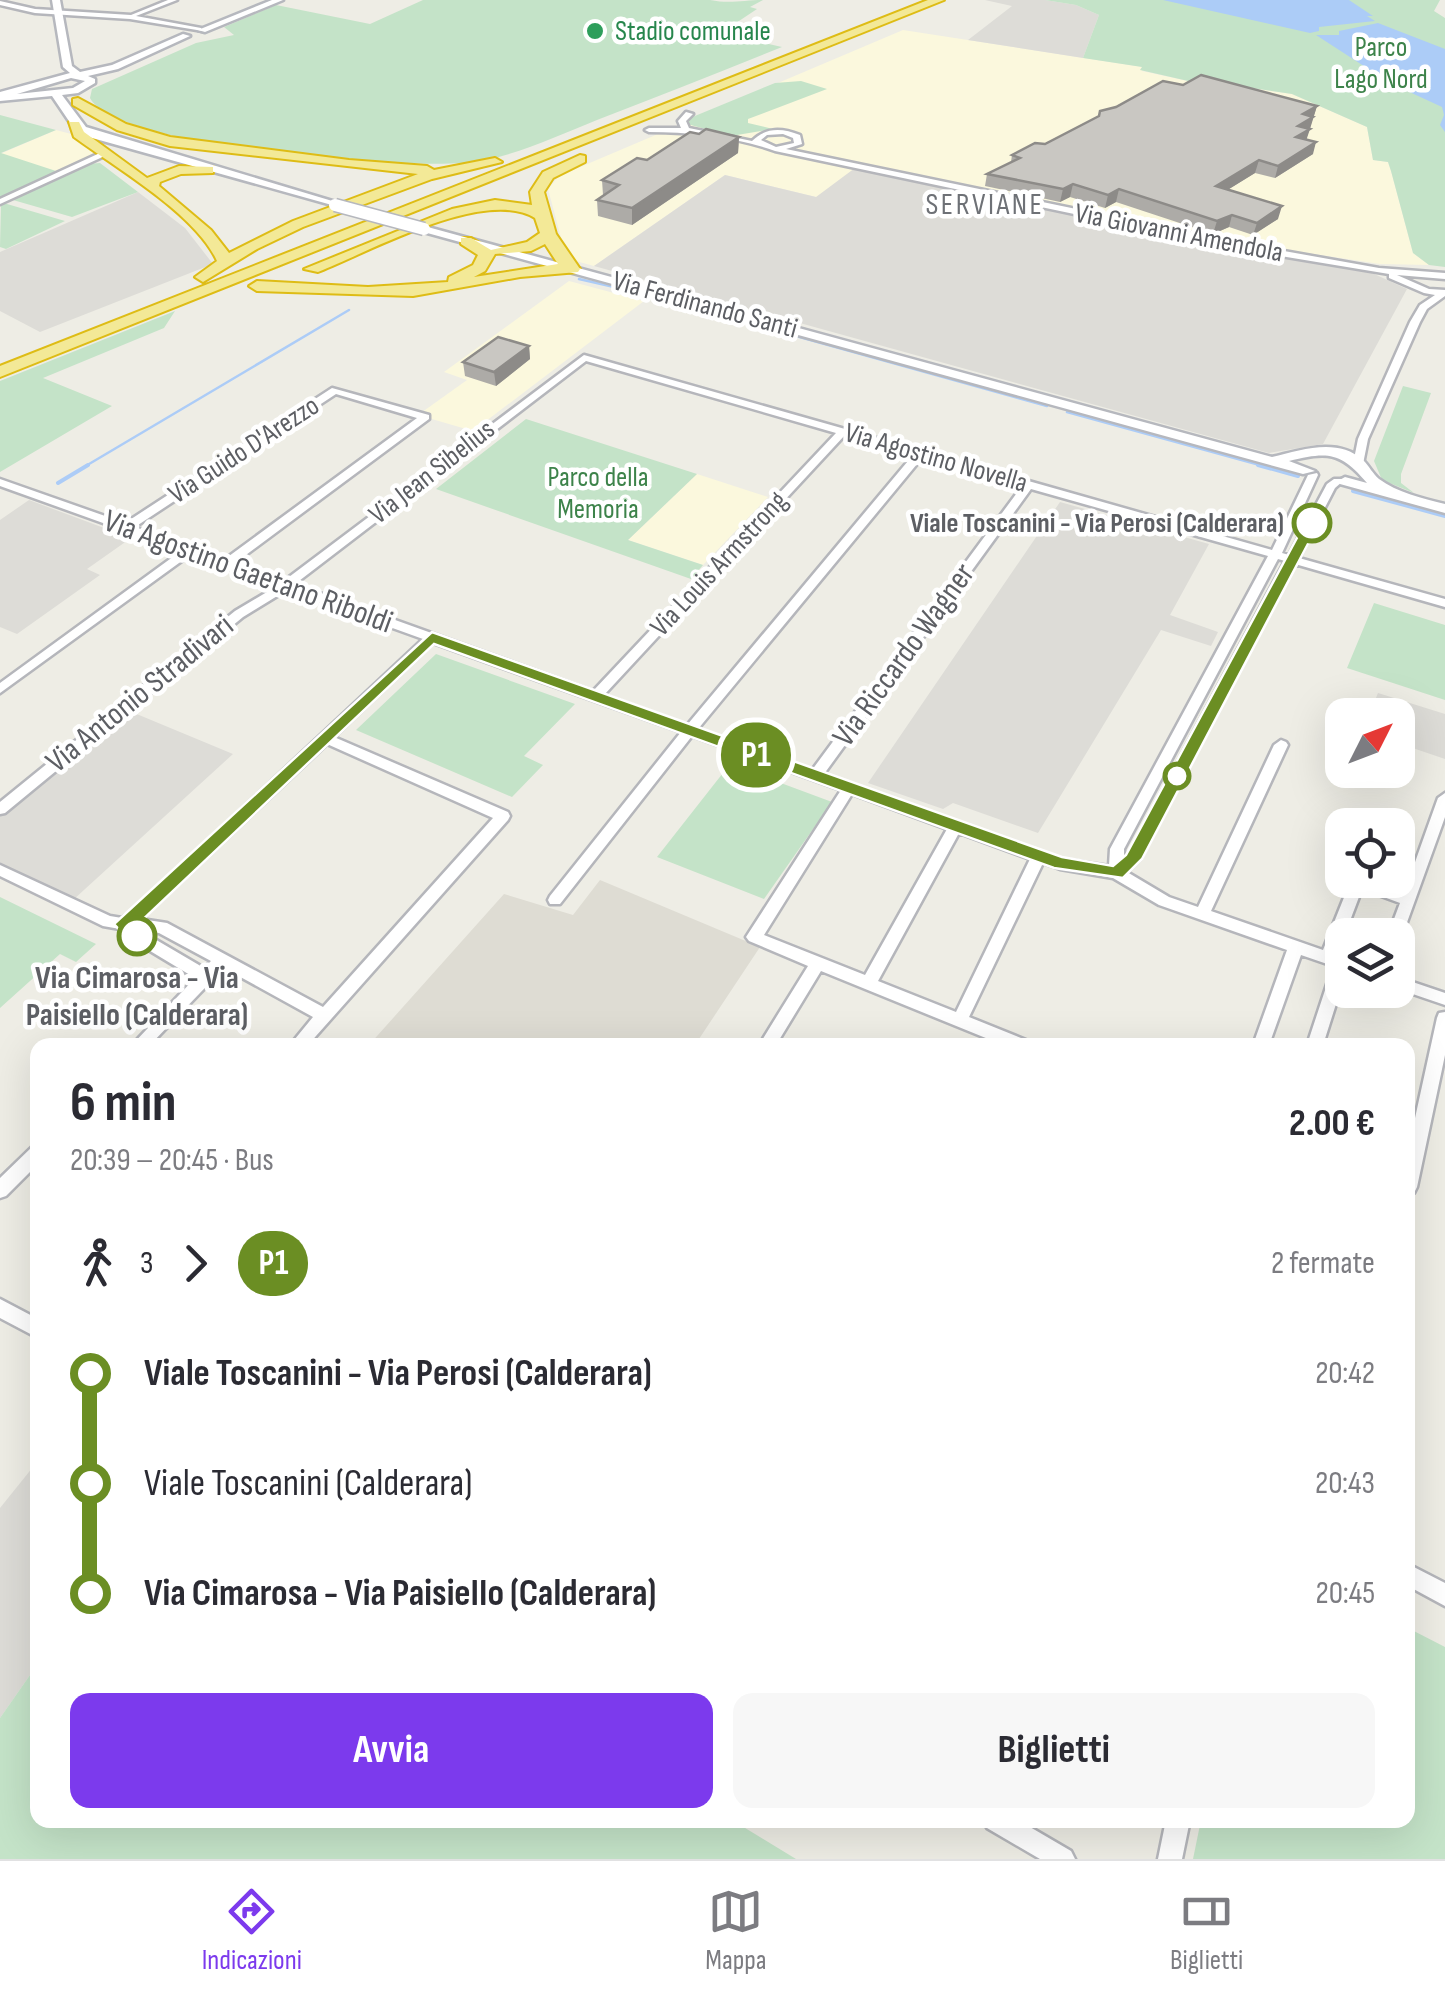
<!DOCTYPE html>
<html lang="it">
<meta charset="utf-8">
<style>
:root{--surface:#fff;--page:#f7f7f7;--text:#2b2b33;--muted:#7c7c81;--line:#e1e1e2;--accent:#7c3aed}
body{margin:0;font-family:"Sofia Sans Condensed",sans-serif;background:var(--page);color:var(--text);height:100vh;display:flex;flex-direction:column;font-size:38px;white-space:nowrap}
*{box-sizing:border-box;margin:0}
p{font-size:32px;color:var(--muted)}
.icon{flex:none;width:55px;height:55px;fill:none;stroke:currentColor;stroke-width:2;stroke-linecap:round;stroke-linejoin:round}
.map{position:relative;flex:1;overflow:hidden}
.sheet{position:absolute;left:30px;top:1038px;width:1385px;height:790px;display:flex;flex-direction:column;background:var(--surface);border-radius:20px;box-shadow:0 10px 40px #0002}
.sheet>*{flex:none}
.badge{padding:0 20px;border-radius:32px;font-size:35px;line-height:65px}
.needle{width:65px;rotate:48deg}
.buttons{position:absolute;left:1325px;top:698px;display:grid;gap:20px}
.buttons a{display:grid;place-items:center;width:90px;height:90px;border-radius:20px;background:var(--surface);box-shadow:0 10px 40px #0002;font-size:50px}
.map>.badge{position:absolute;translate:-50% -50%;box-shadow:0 0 0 5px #fff}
.legs{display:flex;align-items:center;gap:15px;height:110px;padding:0 40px;font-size:32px}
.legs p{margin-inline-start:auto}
.head{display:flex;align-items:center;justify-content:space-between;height:170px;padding:0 40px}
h1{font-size:55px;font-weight:700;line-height:75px}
.action{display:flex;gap:20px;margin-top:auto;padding:20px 40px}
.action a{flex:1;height:115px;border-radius:20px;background:var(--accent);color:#fff;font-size:40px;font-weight:700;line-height:115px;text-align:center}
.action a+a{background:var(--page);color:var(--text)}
ul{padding:0 40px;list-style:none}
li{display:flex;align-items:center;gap:35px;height:110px;font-size:38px}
li i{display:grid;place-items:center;width:15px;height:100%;margin:0 12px;background:currentColor}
li i::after{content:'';width:25px;height:25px;margin:-12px;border:8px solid;border-radius:50%;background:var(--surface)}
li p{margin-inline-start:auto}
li:first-child i{background:linear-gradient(#0000 50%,currentColor 0)}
li:last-child i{background:linear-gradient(currentColor 50%,#0000 0)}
.dock{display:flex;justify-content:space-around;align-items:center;height:140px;border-top:2px solid var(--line);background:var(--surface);font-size:28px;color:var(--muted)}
.dock a{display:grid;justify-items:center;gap:5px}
.dock .current{color:var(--accent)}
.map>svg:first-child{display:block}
.commercial{fill:#fbf8dd}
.industrial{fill:#dddcd7}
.education{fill:#dedcd3}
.green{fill:#c4e3c8}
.water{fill:#acccf7}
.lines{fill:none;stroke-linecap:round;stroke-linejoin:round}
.stream-far1{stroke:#acccf7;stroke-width:2.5}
.stream{stroke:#acccf7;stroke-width:4}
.street-casing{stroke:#b5b6bb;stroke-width:5}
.secondary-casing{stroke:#b6b8be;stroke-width:5}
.highway-casing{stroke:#debc15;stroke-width:4}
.street{fill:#fff;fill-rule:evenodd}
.secondary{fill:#fff;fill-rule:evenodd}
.highway{fill:#f3e997;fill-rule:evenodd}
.secondary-bridge-casing{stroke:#b6b8be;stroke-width:15;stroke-linecap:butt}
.secondary-bridge{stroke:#fff;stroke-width:12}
.wall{fill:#adaba7}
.shaded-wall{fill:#8d8b88}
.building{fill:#c9c7c2;stroke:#8d8b88;stroke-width:2.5}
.line-1{fill:#6b8e23;stroke:#fff;stroke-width:2.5}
.leisure-dot{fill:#2e9e5b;stroke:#fff;stroke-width:4}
.stop-1-dot{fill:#fff;stroke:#6b8e23;stroke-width:5}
.labels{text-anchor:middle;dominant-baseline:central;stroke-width:9;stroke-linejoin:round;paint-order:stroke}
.far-leisure-label{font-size:28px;fill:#27864d;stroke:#fff;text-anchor:start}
.far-park-label{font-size:28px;fill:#3d834a;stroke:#fff}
.far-street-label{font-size:28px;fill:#5d5f64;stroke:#fff}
.far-stop-label{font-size:28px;font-weight:bold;fill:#5d5f64;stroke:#fff;text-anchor:end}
.far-neighbourhood-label{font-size:30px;letter-spacing:2.5px;fill:#6e7176;stroke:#fff}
.street-label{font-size:32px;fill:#5d5f64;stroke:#fff}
.stop-label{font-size:32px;font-weight:bold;fill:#5d5f64;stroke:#fff}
</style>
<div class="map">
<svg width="1445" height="1859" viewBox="0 0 1445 1859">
<rect width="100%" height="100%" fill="#eeede5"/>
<path class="commercial" d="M 903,30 L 1143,67 L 1142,71 L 1197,83 L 1207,81 L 1292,94 L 1367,127 L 1373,160 L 1388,162 L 1391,171 L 1413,253 L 1429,265 L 1380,264 L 1234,242 L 816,197 L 725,175 L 594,266 L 572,260 L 564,249 L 548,189 L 559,176 Z
M 56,130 L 75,135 L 98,155 L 58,172 L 0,154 Z
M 569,281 L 644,301 L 473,431 L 418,415 L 467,380 L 444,372 Z
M 697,474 L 768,497 L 703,565 L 628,540 Z"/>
<path class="industrial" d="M 985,0 L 1045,0 L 1076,5 L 1099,15 L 1083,58 L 968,40 L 1012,6 Z
M 855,168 L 1372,273 L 1407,289 L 1323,444 L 1269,453 L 594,266 L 725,175 L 816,197 Z
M 138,192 L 185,228 L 213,264 L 40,332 L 0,311 L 0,252 Z
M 29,500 L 131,538 L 87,569 L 100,575 L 17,634 L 0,627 L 0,520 Z
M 1060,502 L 1209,544 L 1170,615 L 1218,632 L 1211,646 L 1161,630 L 1038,833 L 953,803 L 943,809 L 868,783 Z
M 1378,693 L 1445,714 L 1445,759 L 1398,743 L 1398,715 L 1369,715 Z
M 127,710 L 233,754 L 73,900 L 0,866 L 0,813 Z
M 37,1462 L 37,1665 L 0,1718 L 0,1508 Z"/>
<path class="education" d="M 600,880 L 760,947 L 695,1045 L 369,1045 L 504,894 L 573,915 Z"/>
<path class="green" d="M 423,0 L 710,0 C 730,4 743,0 763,0 L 750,7 L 757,9 L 721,33 L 782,47 C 720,72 659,96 597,120 C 560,135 521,153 482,161 C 423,172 117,149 90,98 L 92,89 L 196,43 L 234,35 L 224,27 L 276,5 L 370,24 Z
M 1045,0 L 1440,0 L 1434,11 L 1445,18 L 1445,267 L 1429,265 L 1413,253 L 1391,171 L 1388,162 L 1373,160 L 1367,127 L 1292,94 L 1207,81 L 1197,83 L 1140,70 L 1142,67 L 1083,58 L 1099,15 L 1076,5 Z
M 801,81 L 827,89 L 748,119 L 748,123 L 773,129 L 731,136 L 687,124 L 690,118 L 775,83 Z
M 0,115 L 56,130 L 1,153 L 56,171 L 0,199 Z
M 100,163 L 138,192 L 72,217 L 13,200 L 87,164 Z
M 1,204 L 7,204 L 65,221 L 6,249 L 0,247 Z
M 175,311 L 164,328 L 43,378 L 112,406 L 0,472 L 0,381 Z
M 1403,386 L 1431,393 L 1401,474 L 1401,483 L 1414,493 L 1382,480 L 1374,461 Z
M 526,419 L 697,474 L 628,540 L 703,565 L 691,579 L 436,489 Z
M 1374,603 L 1445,625 L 1445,700 L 1347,668 Z
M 436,654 L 575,704 L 524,756 L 543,765 L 512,797 L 356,730 Z
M 730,764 L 832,802 L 764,899 L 657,857 Z
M 0,897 L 96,944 L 76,962 L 60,954 L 0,1008 Z
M 1408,1628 L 1445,1647 L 1445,1859 L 1193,1859 L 1201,1820 L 1408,1820 Z
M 37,1665 L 38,1820 L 732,1820 L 796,1859 L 0,1859 L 0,1718 Z"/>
<path class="water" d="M 1163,0 L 1349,0 L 1373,16 L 1367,16 L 1375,21 L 1319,27 L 1319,31 L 1310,33 Z
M 1378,23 L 1445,49 L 1445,132 L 1440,125 L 1444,115 L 1442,107 L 1390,83 L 1316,35 L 1339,35 L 1339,31 Z"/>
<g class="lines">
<path class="stream-far1" d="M 579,279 L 636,292
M 647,295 L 762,326
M 778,331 L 1047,406
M 1067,412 L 1267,467
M 84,467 L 349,310"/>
<path class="stream" d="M 1258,465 L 1298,476
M 58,483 L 88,465
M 1353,491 L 1445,516"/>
<g class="street-casing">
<path id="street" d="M 168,0 L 177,0 L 136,16 L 201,28 L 203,31 L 130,19 L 35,13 L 0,5 L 0,1 L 35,9 L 131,15 Z
M 686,112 L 693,114 L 686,121 L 689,128 L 752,141 C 766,127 782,128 800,135 L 802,144 L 786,149 L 1245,244 L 1379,268 L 1445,273 L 1445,279 L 1397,275 L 1429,289 L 1445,290 L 1445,296 L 1427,309 L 1420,322 L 1368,439 L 1363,464 L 1358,467 L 1353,464 L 1358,439 L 1410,322 L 1420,305 L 1435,295 L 1424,293 L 1389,278 L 1389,274 L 1245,250 L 775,151 C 737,137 690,132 649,132 L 645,130 L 649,128 L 681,128 L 678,121 ZM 783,134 L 793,138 L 794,143 L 776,147 L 761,140 L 767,135 Z
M 102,152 L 109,154 L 0,204 L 0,199 Z
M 584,355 L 1272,550 L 1308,475 L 1317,473 L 1318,475 L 1282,553 L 1289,555 L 1327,484 L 1334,479 L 1342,479 L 1343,481 L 1335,488 L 1299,558 L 1445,599 L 1445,607 L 1295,564 L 1140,859 L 1127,872 L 1169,897 L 1198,907 L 1274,745 L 1281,740 L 1286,742 L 1288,745 L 1211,911 L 1323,950 L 1351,880 L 1371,880 L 1404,893 L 1438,798 L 1445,793 L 1445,817 L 1401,939 L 1398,940 L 1398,935 L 1388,935 L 1400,903 L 1362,889 L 1337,955 L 1342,957 L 1342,985 L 1323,1045 L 1307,1045 L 1333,966 L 1301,955 L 1269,1045 L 1253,1045 L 1287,950 L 1159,905 L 1113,878 L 1060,869 L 1043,863 L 969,1017 L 1026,1040 L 1028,1045 L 1003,1045 L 821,971 L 776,1045 L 759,1045 L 808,966 L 749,941 L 746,937 L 841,790 L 692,736 L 560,904 L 550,904 L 548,900 L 550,896 L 681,732 L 433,643 L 334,737 L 508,812 L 510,816 L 508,820 L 308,1045 L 290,1045 L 313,1017 L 224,968 L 150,1045 L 132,1045 L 195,978 L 132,940 L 120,929 L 103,926 L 0,876 L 0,865 L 110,916 L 122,918 L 137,907 L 423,639 L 287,590 L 243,617 L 5,813 L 0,814 L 0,802 L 235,611 L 277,586 L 190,555 L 0,693 L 0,683 L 181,551 L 0,486 L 0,479 L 125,523 L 332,388 L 429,415 L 429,419 L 235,563 L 285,580 ZM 586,361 L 836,433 L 593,691 L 295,584 ZM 336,394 L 417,418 L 225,559 L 135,527 ZM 845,435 L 913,455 L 687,725 L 604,695 ZM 922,458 L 1022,486 L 812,770 L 698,729 ZM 1031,489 L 1268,556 L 1110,849 L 1109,866 L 1061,859 L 824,774 ZM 1278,559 L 1285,561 L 1128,855 L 1124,859 L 1124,849 ZM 327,744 L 493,818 L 323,1007 L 167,923 L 141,919 ZM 852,794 L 947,829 L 865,975 L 764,935 ZM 959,833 L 1030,859 L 956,1012 L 878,981 ZM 141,931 L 159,933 L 211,961 L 204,968 Z
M 1398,977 L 1445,993 L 1445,1005 L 1398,989 Z
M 1445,1012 L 1445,1055 L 1417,1187 L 1414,1193 L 1408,1195 L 1408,1150 L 1437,1018 L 1439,1013 Z
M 38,1145 L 38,1164 L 6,1196 L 0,1198 L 0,1178 L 32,1147 Z
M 0,1299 L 38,1319 L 38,1338 L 0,1318 Z
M 1408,1564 L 1445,1583 L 1445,1606 L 1408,1586 Z
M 983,1820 L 1018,1820 L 1071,1851 L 1075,1859 L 1040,1859 L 987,1828 Z
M 1166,1820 L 1190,1820 L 1182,1859 L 1158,1859 Z"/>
</g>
<g class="secondary-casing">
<path id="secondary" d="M 52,0 L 60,0 L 72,66 L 80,72 L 112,65 L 183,34 L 190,36 L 118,69 L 88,76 L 95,79 L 95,83 L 78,93 L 62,95 L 86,127 L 339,203 L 339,207 L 85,136 L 73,127 L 52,96 L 0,101 L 0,92 L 70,73 L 63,67 ZM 71,78 L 85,81 L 73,88 L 17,94 Z
M 272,0 L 283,0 L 205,32 L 198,30 Z
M 424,226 L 1272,457 C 1302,450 1337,437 1363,460 C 1369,466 1373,474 1379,479 C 1396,492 1424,499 1445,504 L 1445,513 L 1340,484 L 1338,481 L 1345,477 L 1367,483 C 1340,451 1327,452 1289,461 L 1315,471 L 1303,474 L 420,231 L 418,229 Z"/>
</g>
<g class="highway-casing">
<path id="highway" d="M 928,0 L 944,0 L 0,377 L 0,366 Z
M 78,98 L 126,124 L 170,137 L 349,160 L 427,166 L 434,170 L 495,158 L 502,162 L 432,179 L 303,227 L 257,249 L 203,282 L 195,277 L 217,261 C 196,214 116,168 74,137 L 69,122 L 79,122 L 84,132 L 147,178 L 179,166 L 213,167 L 213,173 L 181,174 L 160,182 L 159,186 L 211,230 L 229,253 L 293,221 L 418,174 L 170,146 L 117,130 L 73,105 L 73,99 Z
M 580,155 L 585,156 L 585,162 L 553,178 L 544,192 L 556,234 L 580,269 L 578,272 L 520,277 L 413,296 L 257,291 L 249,286 L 257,281 L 368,287 L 448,282 L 449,277 L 473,265 L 478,255 L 461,244 L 461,238 L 471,238 L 491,250 L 527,242 L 540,233 L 535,218 C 484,187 369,252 318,272 L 304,269 L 452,209 L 495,200 L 532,205 L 530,192 L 543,172 ZM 545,244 L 558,264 L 474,277 L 485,271 L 495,254 L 531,251 Z"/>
</g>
<use href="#street" class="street"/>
<use href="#secondary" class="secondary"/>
<use href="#highway" class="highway"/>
<g class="secondary-bridge-casing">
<path id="secondary-bridge" d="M 335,205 L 424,229"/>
</g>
<use href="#secondary-bridge" class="secondary-bridge"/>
</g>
<path class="wall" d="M 1317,106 L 1306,139 L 1313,154 L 1275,178 L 1255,173 L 1227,190 L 1278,219 L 1253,235 L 1229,227 L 1213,234 L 1116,202 L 1105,208 L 1070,197 L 1060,202 L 985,186 L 987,174 L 1011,162 L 1012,155 L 1045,144 Z
M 699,134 L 739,137 L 738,153 L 632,225 L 598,216 L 597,200 L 603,195 L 602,180 L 647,160 Z
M 529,346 L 530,359 L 496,386 L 465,376 L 463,362 Z"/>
<path class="shaded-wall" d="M 1317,106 L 1310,129 L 1298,126 L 1303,114 Z
M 1310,129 L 1306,141 L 1296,137 Z
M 739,137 L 738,153 L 632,225 L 632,208 Z
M 1316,142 L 1313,154 L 1275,178 L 1278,166 Z
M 1259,160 L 1255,173 L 1213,199 L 1216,186 Z
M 1073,184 L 1070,197 L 1060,202 L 1063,189 Z
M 1119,189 L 1116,202 L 1105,208 L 1108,195 Z
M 1282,206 L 1278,219 L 1253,235 L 1257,223 Z
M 1232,215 L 1229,227 L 1213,234 L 1217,221 Z
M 529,346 L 530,359 L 496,386 L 494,372 Z"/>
<path class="building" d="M 1201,75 L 1317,106 L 1303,114 L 1313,117 L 1298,126 L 1310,129 L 1296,137 L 1316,142 L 1278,166 L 1259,160 L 1216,186 L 1282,206 L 1257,223 L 1232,215 L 1217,221 L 1119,189 L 1108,195 L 1073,184 L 1063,189 L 987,174 L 1020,158 L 1012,155 L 1035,143 L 1045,144 L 1099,116 L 1100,111 L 1116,107 L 1163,81 L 1183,85 Z
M 706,129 L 739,137 L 632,208 L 597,200 L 619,185 L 602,180 L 637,158 L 647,160 L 690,132 L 699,134 Z
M 498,337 L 529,346 L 494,372 L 463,362 Z"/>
<path class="line-1" d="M 1312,518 L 1319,523 L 1142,859 L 1123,878 L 1054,868 L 434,644 L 137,925 L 147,936 L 144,941 L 130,941 L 114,924 L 432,632 L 1062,857 L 1113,866 L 1126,855 L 1305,523 Z"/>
<circle class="leisure-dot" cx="595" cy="31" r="10"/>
<g class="stop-1-dot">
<circle cx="1312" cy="523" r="18"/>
<circle cx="1177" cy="776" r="12"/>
<circle cx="137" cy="936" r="18"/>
</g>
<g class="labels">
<g class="far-leisure-label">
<text x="615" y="31">Stadio comunale</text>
</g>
<g class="far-park-label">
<text x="1381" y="47">Parco<tspan x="1381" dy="32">Lago Nord</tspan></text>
<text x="598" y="477">Parco della<tspan x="598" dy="32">Memoria</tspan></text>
</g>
<g class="far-street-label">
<text transform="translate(1179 233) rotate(11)">Via Giovanni Amendola</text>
<text transform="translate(705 305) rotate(15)">Via Ferdinando Santi</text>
<text transform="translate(244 450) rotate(-33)">Via Guido D'Arezzo</text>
<text transform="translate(936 458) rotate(16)">Via Agostino Novella</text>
<text transform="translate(432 472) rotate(-38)">Via Jean Sibelius</text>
<text transform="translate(719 564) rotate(-47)">Via Louis Armstrong</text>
</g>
<g class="far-stop-label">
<text x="1284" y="523">Viale Toscanini - Via Perosi (Calderara)</text>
</g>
<g class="far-neighbourhood-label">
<text x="985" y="205">SERVIANE</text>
</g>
<g class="street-label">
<text transform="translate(248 572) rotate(20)">Via Agostino Gaetano Riboldi</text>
<text transform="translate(904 655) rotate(-54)">Via Riccardo Wagner</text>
<text transform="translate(140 694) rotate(-39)">Via Antonio Stradivari</text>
</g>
<g class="stop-label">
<text x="137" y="978">Via Cimarosa - Via<tspan x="137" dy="37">PaisieIIo (Calderara)</tspan></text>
</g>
</g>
</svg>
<div class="buttons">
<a><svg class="needle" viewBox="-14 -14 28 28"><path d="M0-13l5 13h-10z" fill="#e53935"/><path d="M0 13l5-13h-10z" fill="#7c7c81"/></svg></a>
<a><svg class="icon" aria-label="locate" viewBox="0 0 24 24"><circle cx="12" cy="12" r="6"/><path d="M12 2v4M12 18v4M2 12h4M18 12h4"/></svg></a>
<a><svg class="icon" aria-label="layers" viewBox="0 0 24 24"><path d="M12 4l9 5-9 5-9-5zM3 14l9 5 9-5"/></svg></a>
</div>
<b class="badge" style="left:756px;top:755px;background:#6b8e23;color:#fff">P1</b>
<section class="sheet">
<div class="head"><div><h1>6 min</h1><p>20:39 – 20:45 · Bus</p></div><b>2.00 €</b></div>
<div class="legs"><svg class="icon" aria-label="walk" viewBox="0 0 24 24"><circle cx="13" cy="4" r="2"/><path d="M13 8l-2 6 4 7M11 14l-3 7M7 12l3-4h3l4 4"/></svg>3<svg class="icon" aria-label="forward" viewBox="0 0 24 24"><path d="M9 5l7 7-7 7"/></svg><b class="badge" style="background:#6b8e23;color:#fff">P1</b><p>2 fermate</p></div>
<ul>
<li><i style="color:#6b8e23"></i><b>Viale Toscanini - Via Perosi (Calderara)</b><p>20:42</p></li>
<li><i style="color:#6b8e23"></i><span>Viale Toscanini (Calderara)</span><p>20:43</p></li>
<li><i style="color:#6b8e23"></i><b>Via Cimarosa - Via PaisieIIo (Calderara)</b><p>20:45</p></li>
</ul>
<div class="action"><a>Avvia</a><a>Biglietti</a></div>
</section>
</div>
<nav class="dock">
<a class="current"><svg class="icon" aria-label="directions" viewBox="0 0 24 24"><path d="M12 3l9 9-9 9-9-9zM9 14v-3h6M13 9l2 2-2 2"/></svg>Indicazioni</a>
<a><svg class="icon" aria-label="map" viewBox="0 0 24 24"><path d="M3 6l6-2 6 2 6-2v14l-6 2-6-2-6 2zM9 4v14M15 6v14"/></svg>Mappa</a>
<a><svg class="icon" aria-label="tickets" viewBox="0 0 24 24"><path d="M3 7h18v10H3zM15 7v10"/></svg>Biglietti</a>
</nav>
